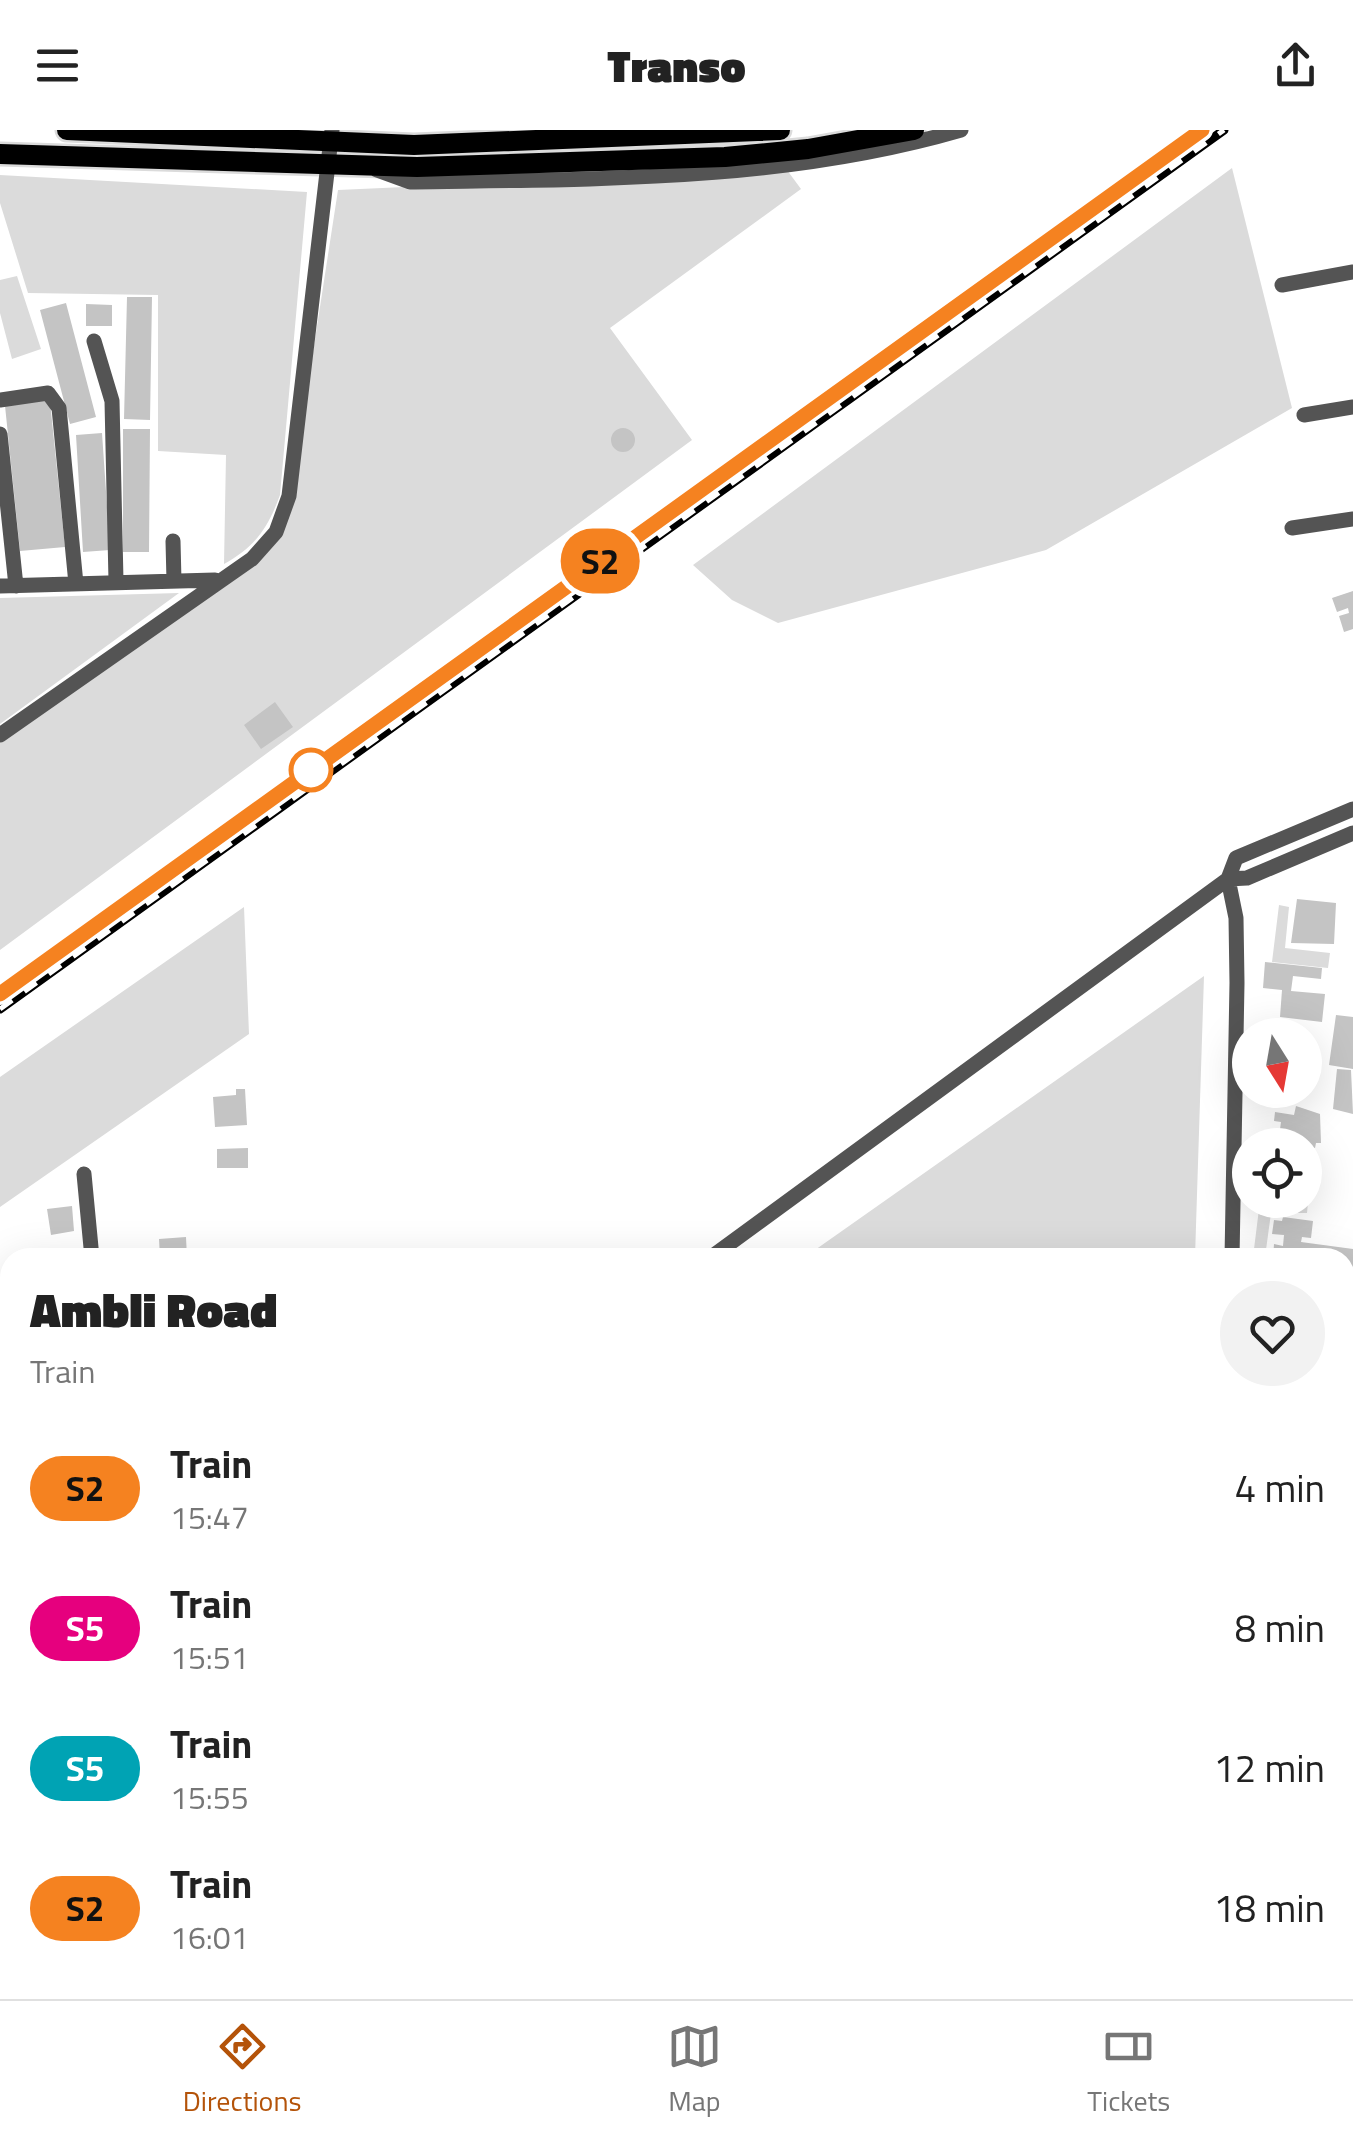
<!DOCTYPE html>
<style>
:root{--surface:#fff;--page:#f2f2f2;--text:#222;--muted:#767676;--line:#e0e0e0;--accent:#b45309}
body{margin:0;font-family:"Titillium Web",sans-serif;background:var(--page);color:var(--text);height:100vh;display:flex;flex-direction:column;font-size:38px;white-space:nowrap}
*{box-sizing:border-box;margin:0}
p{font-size:32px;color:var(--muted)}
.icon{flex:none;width:55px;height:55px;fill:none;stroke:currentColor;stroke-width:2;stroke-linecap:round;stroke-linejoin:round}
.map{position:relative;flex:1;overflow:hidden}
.side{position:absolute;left:0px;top:1118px;width:1355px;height:752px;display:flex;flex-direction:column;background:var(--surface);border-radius:30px 30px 0 0;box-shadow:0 10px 40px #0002}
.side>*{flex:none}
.badge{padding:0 20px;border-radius:32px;font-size:35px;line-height:65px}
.needle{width:65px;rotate:169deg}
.controls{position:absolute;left:1232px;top:888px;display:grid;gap:20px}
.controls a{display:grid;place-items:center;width:90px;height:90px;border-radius:50%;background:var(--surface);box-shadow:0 10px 40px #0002;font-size:50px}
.map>.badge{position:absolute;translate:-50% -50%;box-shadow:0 0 0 5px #fff}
.round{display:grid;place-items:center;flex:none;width:105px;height:105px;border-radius:52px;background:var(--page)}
.overview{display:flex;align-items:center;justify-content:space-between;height:170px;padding:0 30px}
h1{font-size:48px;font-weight:800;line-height:75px}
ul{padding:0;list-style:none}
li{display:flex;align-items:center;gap:30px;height:140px;padding:0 30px}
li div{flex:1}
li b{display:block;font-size:38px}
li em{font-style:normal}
li .badge{min-width:110px;font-weight:700;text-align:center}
header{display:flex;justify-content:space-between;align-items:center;height:130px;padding:0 30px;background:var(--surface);font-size:45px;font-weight:800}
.menu{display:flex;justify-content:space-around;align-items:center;height:140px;border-top:2px solid var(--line);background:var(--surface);font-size:28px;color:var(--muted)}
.menu a{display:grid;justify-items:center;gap:5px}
.menu .on{color:var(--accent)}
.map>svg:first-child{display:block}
.green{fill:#dbdbdb}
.building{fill:#c4c4c4}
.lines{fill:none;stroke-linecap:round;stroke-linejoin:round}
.major-casing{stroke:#dbdbdb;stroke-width:25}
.minor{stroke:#545454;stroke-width:15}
.major{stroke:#000;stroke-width:20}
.rail-casing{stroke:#000;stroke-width:9}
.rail{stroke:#fff;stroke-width:5;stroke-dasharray:15;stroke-linecap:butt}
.line-casing{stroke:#fff;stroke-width:22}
.line{stroke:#f58220;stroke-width:15}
.stop-dot{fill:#fff;stroke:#f58220;stroke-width:5}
</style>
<header><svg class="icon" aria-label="menu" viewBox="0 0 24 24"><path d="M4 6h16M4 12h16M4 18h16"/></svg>Transo<svg class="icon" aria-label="share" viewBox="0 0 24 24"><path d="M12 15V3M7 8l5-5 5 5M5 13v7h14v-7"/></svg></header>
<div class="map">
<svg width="1353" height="1869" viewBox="0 0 1353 1869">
<rect width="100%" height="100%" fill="#fff"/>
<path class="green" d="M 1232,38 L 1292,278 L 1046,420 L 778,493 L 732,470 L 693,435 Z
M 787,40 L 801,59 L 610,198 L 692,310 L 0,820 L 0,608 L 252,431 L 291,365 L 338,60 Z
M 0,45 L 307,62 L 280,365 C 268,398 255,417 224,434 L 226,325 L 158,321 L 158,165 L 28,163 L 0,73 Z
M 17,146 L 41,219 L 12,229 L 0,183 L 0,150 Z
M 179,463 L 0,594 L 0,468 Z
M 1279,775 L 1289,777 L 1285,818 L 1330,823 L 1328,838 L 1272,832 Z
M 244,777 L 249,904 L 0,1077 L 0,947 Z
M 1204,846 L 1195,1127 L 805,1127 Z
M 1305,1061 L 1309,1062 L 1307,1083 L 1271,1083 L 1265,1127 L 1253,1127 L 1260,1071 L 1305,1070 Z
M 193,1860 L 501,1860 L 498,1869 L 196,1869 Z
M 644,1860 L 947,1860 L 925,1869 L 693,1869 Z
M 1018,1860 L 1153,1860 L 1160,1869 L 1009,1869 Z"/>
<path class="building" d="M 127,167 L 152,167 L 150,290 L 124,289 Z
M 66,173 L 96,287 L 70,294 L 40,180 Z
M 86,174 L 112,175 L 112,196 L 86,196 Z
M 49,262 L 65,417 L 20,421 L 4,266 Z
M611 310a12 12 0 1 1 24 0a12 12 0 1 1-24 0Z
M 123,299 L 150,299 L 149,422 L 123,422 Z
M 102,303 L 110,420 L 83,422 L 76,305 Z
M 1353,461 L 1353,499 L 1344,502 L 1339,486 L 1349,483 L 1348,478 L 1337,482 L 1332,468 Z
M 275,572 L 293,597 L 261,619 L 244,595 Z
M 1297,769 L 1336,773 L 1334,814 L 1291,813 Z
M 1265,832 L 1322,838 L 1321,849 L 1293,846 L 1291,861 L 1325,864 L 1322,892 L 1280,887 L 1282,860 L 1263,858 Z
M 1336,885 L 1353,887 L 1353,939 L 1329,935 Z
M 1337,939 L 1351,940 L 1353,984 L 1333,979 Z
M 236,959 L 245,959 L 247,995 L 215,997 L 213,967 L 236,965 Z
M 1296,976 L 1320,984 L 1321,1013 L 1316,1013 L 1315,1018 L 1278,1014 L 1281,992 L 1274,991 L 1275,982 L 1294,985 Z
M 248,1018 L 248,1038 L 217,1038 L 217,1019 Z
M 72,1076 L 74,1101 L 51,1105 L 47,1079 Z
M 1283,1087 L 1313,1091 L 1311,1108 L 1302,1107 L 1301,1112 L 1353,1119 L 1353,1158 L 1345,1157 L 1345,1128 L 1273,1128 L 1274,1114 L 1283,1116 L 1284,1105 L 1272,1104 L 1274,1090 L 1282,1091 Z
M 186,1107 L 187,1128 L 160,1128 L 159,1109 Z"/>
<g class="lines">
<g class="major-casing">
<path id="major" d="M 67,0 L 414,15 L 780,0
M 0,24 L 417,37 L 725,27 L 808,19 L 914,0"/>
</g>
<path class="minor" d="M 377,40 L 410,52 C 594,49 782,52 961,0
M 1282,155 L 1353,142
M 94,211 L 112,271 L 116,451
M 0,270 L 48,263 L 59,278 L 76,454
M 1304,285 L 1353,277
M 0,304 L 16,456
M 1292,398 L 1353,389
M 173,411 L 174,451
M 0,456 L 215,450
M 0,605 L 252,429 L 276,402 L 289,366 L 332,0
M 84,1044 L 92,1128
M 710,1128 L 1228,749 L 1247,748 L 1353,703
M 1232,1128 L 1237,853 L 1236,788 L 1228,749 L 1236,728 L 1353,679
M 0,1254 L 10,1253
M 0,1346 L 10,1475
M 1345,1478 L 1353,1480
M 0,1525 L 10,1523
M 0,1684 L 10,1657
M 0,1688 L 10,1714
M 65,1860 L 69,1869
M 975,1869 L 983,1860"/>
<use href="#major" class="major"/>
<g class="rail-casing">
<path id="rail" d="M 0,879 L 1224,0"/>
</g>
<use href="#rail" class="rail"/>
</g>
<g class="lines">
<g class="line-casing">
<path id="line" d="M 0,864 L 1202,0"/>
</g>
<use href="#line" class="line"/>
</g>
<circle class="stop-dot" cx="311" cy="640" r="20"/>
</svg>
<div class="controls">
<a><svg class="needle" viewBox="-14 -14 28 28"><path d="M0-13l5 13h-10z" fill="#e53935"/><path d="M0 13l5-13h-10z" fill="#767676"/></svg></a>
<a><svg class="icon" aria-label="locate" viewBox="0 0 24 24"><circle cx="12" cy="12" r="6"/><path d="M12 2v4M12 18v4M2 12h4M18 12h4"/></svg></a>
</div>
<b class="badge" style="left:600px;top:431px;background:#f58220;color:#111">S2</b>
<section class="side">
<div class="overview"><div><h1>Ambli Road</h1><p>Train</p></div><a class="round"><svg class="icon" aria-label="heart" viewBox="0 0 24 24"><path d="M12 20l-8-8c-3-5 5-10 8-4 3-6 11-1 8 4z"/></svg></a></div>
<ul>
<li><span class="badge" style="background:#f58220;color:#111">S2</span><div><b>Train</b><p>15:47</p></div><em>4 min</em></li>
<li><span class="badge" style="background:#e6007e;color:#fff">S5</span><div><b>Train</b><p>15:51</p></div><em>8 min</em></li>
<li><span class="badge" style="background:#00a3b4;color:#fff">S5</span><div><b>Train</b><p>15:55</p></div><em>12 min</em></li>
<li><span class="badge" style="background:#f58220;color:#111">S2</span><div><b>Train</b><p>16:01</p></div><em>18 min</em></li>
</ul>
</section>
</div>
<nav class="menu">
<a class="on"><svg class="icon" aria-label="directions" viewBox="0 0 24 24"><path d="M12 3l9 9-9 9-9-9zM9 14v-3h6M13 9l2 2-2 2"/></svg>Directions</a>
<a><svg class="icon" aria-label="map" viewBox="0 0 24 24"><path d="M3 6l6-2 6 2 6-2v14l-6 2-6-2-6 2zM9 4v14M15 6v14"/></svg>Map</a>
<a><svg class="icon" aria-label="tickets" viewBox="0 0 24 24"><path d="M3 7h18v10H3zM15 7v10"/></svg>Tickets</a>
</nav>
